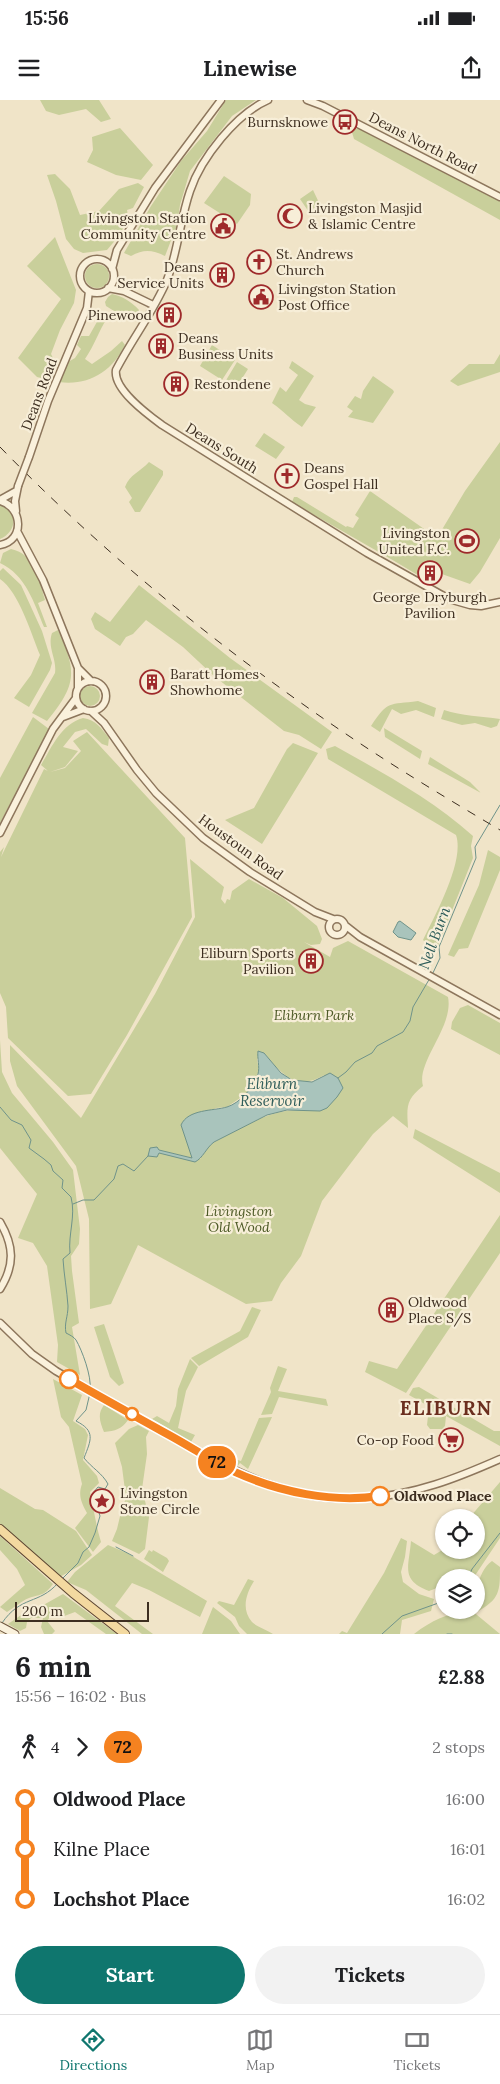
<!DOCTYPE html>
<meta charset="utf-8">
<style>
:root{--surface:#fff;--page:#f2f2f2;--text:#202124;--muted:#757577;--line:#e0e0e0;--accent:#0f766e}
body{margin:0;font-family:Lora,serif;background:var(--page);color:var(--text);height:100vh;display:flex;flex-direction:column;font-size:19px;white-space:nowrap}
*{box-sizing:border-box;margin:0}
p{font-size:16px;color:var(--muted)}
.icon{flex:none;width:28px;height:28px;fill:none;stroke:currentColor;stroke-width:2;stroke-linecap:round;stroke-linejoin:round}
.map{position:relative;height:1534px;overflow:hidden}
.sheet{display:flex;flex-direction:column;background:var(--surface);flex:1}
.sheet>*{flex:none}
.badge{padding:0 10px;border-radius:16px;font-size:18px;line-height:32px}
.buttons{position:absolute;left:435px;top:1409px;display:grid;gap:10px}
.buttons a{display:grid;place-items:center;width:50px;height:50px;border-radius:50%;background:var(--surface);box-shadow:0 1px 4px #0004;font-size:25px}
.scale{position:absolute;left:15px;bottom:12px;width:134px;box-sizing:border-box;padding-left:5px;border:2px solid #3d2e20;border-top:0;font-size:14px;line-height:18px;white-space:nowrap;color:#3d2e20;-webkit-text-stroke:4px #f7eed8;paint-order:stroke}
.map>.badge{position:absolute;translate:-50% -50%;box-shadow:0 0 0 2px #fff}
.legs{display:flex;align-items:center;gap:8px;height:55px;padding:0 15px;font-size:16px}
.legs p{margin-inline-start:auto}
.overview{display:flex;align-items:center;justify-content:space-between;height:85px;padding:0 15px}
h1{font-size:28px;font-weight:700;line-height:38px}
.primary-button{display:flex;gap:10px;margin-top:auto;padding:10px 15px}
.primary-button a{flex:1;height:58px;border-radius:30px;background:var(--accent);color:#fff;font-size:20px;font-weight:700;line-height:58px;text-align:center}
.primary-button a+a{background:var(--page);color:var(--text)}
ul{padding:0 15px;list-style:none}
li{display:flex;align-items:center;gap:18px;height:50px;font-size:19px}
li i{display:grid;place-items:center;width:8px;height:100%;margin:0 6px;background:currentColor}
li i::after{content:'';width:12px;height:12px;margin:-6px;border:4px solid;border-radius:50%;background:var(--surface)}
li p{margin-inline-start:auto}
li:first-child i{background:linear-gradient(#0000 50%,currentColor 0)}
li:last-child i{background:linear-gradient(currentColor 50%,#0000 0)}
.status{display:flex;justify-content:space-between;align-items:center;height:35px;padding:0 25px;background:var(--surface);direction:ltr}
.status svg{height:14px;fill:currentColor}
header{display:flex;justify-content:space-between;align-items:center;height:65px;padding:0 15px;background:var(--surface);font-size:22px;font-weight:700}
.dock{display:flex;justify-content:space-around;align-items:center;height:70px;border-top:1px solid var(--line);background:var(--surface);font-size:14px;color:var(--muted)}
.dock a{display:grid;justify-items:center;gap:2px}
.dock .active{color:var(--accent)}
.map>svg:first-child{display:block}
.green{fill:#c9cf9b;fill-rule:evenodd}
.water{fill:#a9c4bc;stroke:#6f938a}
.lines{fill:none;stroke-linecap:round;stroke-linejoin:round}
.stream{stroke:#6f938a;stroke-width:1}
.tertiary-casing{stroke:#8d765c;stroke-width:9}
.secondary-casing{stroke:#6f573f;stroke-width:9}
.primary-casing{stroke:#5b4430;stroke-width:10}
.tertiary{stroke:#faf1dc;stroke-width:6}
.secondary{stroke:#faf1dc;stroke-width:7}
.primary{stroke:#f3d9a0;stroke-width:8}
.rail{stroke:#3d2e20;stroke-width:1;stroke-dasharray:9 9;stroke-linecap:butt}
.tertiary-bridge-casing{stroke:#8d765c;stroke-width:9;stroke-linecap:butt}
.tertiary-bridge{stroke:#faf1dc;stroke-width:6}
.line-1-casing{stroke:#fff;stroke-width:11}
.line-1{stroke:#f58220;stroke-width:8}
.stop-1-dot{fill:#fff;stroke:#f58220;stroke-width:2.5}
.labels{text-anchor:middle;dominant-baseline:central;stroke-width:4.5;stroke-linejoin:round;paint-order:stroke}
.poi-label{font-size:14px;fill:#3d2e20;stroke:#f7eed8;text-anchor:start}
.street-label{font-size:14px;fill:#3d2e20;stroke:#f7eed8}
.park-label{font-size:14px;font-style:italic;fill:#4d5a26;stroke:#f7eed8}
.stop-label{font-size:14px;font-weight:bold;fill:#3d2e20;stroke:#f7eed8;text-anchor:start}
.water-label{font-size:15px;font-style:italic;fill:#2f5d5a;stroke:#f7eed8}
.district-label{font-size:19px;font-weight:bold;letter-spacing:1px;fill:#6b2e1e;stroke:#f7eed8}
</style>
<div class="status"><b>15:56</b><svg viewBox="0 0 49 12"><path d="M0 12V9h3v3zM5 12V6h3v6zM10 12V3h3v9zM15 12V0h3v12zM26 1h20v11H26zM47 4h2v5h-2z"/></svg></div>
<header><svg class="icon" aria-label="menu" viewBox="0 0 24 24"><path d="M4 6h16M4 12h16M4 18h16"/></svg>Linewise<svg class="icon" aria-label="share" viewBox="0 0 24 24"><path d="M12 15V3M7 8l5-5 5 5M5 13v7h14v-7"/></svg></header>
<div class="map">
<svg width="500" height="1534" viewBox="0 0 500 1534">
<rect width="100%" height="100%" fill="#f0e4c8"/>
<path class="green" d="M 40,0 L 99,0 L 111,19 L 101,22 L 86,9 L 59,15 L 46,11 Z
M 226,0 L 256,0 L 232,16 L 190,71 L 180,105 L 177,125 L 165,156 C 152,150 144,149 131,156 L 124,153 L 151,106 L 181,61 L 207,31 Z
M 120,28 L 153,65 L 141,80 L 116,75 L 87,62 L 93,50 L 92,37 Z
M 351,29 L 361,29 L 500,101 L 500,120 L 354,39 Z
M 55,74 L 70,89 L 80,115 L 99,111 L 119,89 L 138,83 L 144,87 L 133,108 L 127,110 C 130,123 116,140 107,150 L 83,153 L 74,149 L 66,139 L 56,101 L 47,75 Z
M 224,76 L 251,94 L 250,105 L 237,124 L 204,103 Z
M 313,90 L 322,109 L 311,115 L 300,99 Z
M 55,137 L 76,190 L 74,203 L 60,230 L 51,254 L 57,266 L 50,280 L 37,277 L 18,258 L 61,199 L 27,166 Z
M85 176a12 12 0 1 1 24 0a12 12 0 1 1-24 0Z
M 112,194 C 122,196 132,202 139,210 L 136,219 L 130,221 L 106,206 L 105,202 L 108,197 Z
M 102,213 L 107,218 C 99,231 94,246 85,259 L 92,264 L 111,251 L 122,241 L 125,245 C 112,272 88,286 59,282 L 68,262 L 75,258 L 81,249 L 77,245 L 81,236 L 89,236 Z
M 212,245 L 235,260 L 222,280 L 200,266 Z
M 500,254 L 500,272 L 458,286 L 450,281 L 469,264 L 494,264 Z
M 292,261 L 314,276 L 299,300 L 305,304 L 316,307 L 302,327 C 290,319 285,312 272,303 L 280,287 L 286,292 L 298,275 L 289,268 Z
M 237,262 L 248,269 L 236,288 L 225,282 Z
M 373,276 L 393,290 L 394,292 L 373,323 L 348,317 L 353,311 L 347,307 L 355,296 L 361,299 L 363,291 Z
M 264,333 L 285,347 L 276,359 L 255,346 Z
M 500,342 L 500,438 L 480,472 L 470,484 L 439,473 L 432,484 C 388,456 339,430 292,402 L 294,397 L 297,397 L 346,427 L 347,426 L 353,428 L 359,418 L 355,415 L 370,391 L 437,438 L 465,391 Z
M 149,362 L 163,371 L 163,375 L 140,412 L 135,412 L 129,402 L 132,398 L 125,387 C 130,374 140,372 149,362 Z
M 0,405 C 19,410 17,432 0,439 Z
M 11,449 C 35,454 39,479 45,500 L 38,503 L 47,527 L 44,527 C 34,503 26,475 0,463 L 3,453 Z
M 3,468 L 21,485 L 42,531 L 52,563 L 50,570 L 29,607 L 14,598 L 31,575 L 40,555 C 31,533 19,492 0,479 L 0,471 Z
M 139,485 L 230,558 L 332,632 L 321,649 L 299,635 L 284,631 L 214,576 L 183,547 L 146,520 L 133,534 L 126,537 L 120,546 L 95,529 L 91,519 L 95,512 L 110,522 Z
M 58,530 C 77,571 77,585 47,621 L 32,613 L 55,573 C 57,558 47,548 52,533 Z
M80 596a10 10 0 1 1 20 0a10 10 0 1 1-20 0Z
M 418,601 L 436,608 L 434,617 L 416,610 L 401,614 L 392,609 L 380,632 L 371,626 C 388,600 389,605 418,601 Z
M 444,610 C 462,616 481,616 500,619 L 497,626 L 491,628 L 475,623 L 462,625 L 441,619 Z
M 33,617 L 49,629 L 0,723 L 0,678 Z
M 83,618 C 96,620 101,628 109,638 L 108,646 L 102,644 L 86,629 L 75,632 L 63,647 L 78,651 L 65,667 L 50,672 L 65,668 L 81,651 L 73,641 L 87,632 L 185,738 L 192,817 L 127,935 L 91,994 L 68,996 L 8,938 L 6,907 L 0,893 L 0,752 L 4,747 L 1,757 L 44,669 L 48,671 L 41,665 C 52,647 61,624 83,618 Z
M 384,628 L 422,651 L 420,659 L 385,637 Z
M 293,643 L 318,653 L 262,744 L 225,720 L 254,708 L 287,649 Z
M 335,646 C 383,673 432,699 473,736 L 471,746 L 473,758 L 437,848 L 431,847 L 423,840 C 435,815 465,761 456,735 L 328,659 L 326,649 Z
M 430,657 L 470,682 L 481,693 L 428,664 Z
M 488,750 L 500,757 L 500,770 L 468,848 L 459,849 L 454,857 L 448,855 L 479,785 Z
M 190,759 L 224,787 L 221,799 L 225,804 L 227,799 L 230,800 L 232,791 L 249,779 L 283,798 L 317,826 L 322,839 L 320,844 L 311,845 L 304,842 L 330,857 L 333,848 L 348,841 L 448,897 C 454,927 416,962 423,986 C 405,1000 407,1008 408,1028 L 393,1016 L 373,1034 L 322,1101 L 301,1156 L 281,1183 L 272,1201 L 246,1204 L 138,1145 L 111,1204 L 90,1209 L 89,1119 L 76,1066 L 17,986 L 10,961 L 10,945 L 81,1018 L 155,894 L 195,817 ZM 264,953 C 282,974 296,992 324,975 L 302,1010 C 269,1009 243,1027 214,1042 L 207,1048 L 200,1059 L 159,1053 L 158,1050 L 193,1058 L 182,1025 L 216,1008 L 227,1007 L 243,996 L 250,990 L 259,971 L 257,959 Z
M 468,905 L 500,923 L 500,955 L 451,929 L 452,922 L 460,908 Z
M 0,940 L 2,972 L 12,993 L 53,1042 L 73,1070 L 80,1129 L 79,1144 L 71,1156 L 72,1171 L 79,1223 L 72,1227 L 80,1275 L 57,1262 L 58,1245 L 47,1166 L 33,1143 L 18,1138 L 37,1094 L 0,1048 Z
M 415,1029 L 500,1073 L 500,1093 L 413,1038 Z
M 500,1115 L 500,1153 L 406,1293 L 365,1272 L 369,1261 L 397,1269 Z
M 252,1207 L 261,1210 L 248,1237 L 199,1266 L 191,1258 L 240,1231 Z
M 104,1224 L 124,1283 L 119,1286 L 110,1277 L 94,1227 Z
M 190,1259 L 198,1267 L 186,1291 L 178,1328 L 195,1335 L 191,1342 L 152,1319 L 157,1316 L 169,1323 L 176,1306 L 178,1289 Z
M 278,1266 L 287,1269 L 278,1291 L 326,1299 L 328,1306 L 279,1297 L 272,1314 L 261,1315 L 271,1292 L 270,1288 Z
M 53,1279 L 82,1295 L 73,1321 L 85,1329 L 88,1335 L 83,1360 L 97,1376 L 99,1383 L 90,1392 C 94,1410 96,1426 101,1442 L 93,1452 L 75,1428 L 87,1413 C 81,1402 78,1395 82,1384 L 69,1327 L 61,1317 Z
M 419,1287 L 494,1331 L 500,1331 L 500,1346 L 446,1316 L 445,1326 L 442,1329 L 430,1329 L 427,1325 L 429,1307 L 444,1315 L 409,1295 L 413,1288 Z
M 104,1305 L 128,1320 C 122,1329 115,1331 104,1332 C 100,1322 97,1314 104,1305 Z
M 272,1317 L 248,1369 L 240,1363 L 237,1367 L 232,1364 L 235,1359 L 241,1361 L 259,1318 Z
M 138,1325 L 149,1331 L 146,1337 L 147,1354 L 142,1389 L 149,1417 L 145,1449 L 139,1454 L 112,1441 L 117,1429 L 122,1408 L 126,1398 L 122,1367 L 115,1343 L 129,1329 Z
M 500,1382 L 500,1438 L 474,1477 L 444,1478 L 444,1494 L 437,1488 L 429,1491 C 400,1480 409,1467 411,1441 L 434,1455 L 444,1449 L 476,1450 L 476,1418 L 470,1417 Z
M 0,1388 L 35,1409 L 43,1410 L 76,1431 L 92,1455 L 81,1465 L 58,1478 L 0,1424 Z
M 0,1436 L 53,1484 C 44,1496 41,1494 29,1498 C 21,1501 14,1508 7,1512 L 0,1507 L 25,1485 L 17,1469 L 0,1450 Z
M 401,1438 L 407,1441 L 405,1457 L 401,1472 L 403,1482 L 419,1494 L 434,1499 L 431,1511 L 402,1520 L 400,1534 L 339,1534 L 342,1531 L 347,1533 L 384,1473 Z
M 108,1445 L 127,1453 L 207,1501 L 200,1517 L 149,1490 L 132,1483 L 115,1506 L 153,1534 L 142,1534 L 86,1490 L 67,1482 L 75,1472 Z
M 149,1450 L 152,1452 L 153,1450 L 167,1458 L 169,1461 L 163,1472 L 144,1459 Z
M 492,1461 L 500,1467 C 500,1491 500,1499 477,1512 L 476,1500 L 480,1496 C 475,1485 482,1468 492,1461 Z
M 248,1479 L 254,1481 C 246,1494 241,1509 252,1522 C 257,1527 267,1530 273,1534 L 247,1534 L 239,1526 L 235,1517 L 217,1503 L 219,1501 L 234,1505 Z
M 63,1494 L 117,1534 L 106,1534 L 75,1512 L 59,1518 L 50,1517 L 47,1521 L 55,1531 L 52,1534 L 44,1534 L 41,1527 L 43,1518 L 31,1518 L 27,1522 L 26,1528 L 20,1531 L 8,1524 L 27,1511 L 38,1508 Z
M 213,1507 L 231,1521 L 240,1534 L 202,1534 Z
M 468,1510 L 471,1510 L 500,1534 L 414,1534 C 432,1520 447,1514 468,1510 Z"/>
<path class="water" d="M 400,821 L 416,833 L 411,840 L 398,837 L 393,832 L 398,822 Z
M 258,951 L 264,953 L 281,973 L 292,980 L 312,982 L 330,973 L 338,978 L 343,988 L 337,997 L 327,1008 L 320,1011 L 287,1010 L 267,1015 L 214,1042 C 206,1048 203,1058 195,1062 L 159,1053 L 157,1057 L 148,1056 L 150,1048 L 157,1047 L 159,1050 L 192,1058 L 181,1025 C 188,1009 213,1011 227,1007 C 240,1003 254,987 258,974 C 260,967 257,958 258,951 Z"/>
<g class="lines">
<path class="stream" d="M 432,875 L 440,858 L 439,847 L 476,758 L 475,747 L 500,705
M 338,978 L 346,972 L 355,962 L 372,953 L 377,946 L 403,932 L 410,921 L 413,907 L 430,878
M 0,1007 L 11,1020 L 22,1025 L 31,1040 L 29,1048 L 44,1059 L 51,1065 L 53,1071 L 63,1080 L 62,1088 L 71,1097 C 76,1116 68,1134 70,1153 L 63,1159 C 64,1175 67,1191 68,1206 C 68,1217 64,1223 66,1233 C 70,1235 74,1237 76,1240 C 82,1250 92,1277 90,1289
M 73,1104 L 83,1100 L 94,1100 L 114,1079 L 118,1066 L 123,1064 L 134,1071 L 148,1056
M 116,1447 L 133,1456
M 468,1478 L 472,1469 L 500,1433
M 62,1479 L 78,1463 L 83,1452 L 89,1447 L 95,1433 L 100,1416 L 93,1393 L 98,1387 L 105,1389 L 108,1384 C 102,1373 92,1368 84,1358 C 91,1340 96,1331 76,1321 L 86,1310 L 90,1293
M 2,1523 C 21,1495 39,1505 58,1483
M 382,1534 L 402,1516 L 444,1501
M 447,1534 L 452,1534"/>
<g class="tertiary-casing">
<path id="tertiary" d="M 268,0 C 236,14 201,58 190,91 C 180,120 178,151 167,180 C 154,211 132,239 116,270 C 113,289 147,314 162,325 L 367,453 L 449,499 L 470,505 L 481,506 L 500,502
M 307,0 L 323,6 L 500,97
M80 176a17 17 0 1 1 34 0a17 17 0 1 1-34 0Z
M 112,169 L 117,150 L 155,88 L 221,0
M 108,188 L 124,191 L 153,205
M 29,357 L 48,301 L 87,208 L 89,191
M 0,400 L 16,391
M 0,401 C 23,407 25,441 0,445
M 16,411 L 15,401 L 18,386
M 17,431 L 43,480 L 78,568 L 91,581
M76 596a15 15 0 1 1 30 0a15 15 0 1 1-30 0Z
M 78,588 L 78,568
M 91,611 L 104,623 L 137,670 L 156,693 L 203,738 L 250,772 L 315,812 L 333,819
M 63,617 L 84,609
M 0,733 L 53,629 L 76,598
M329 827a8 8 0 1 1 16 0a8 8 0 1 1-16 0Z
M 346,826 L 360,837 L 500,915
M 0,1122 C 14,1146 15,1165 0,1189
M 0,1223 L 32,1254 L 56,1271 C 92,1292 128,1312 165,1333 C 230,1369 288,1404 366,1398 C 414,1395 457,1378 500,1359"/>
</g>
<g class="secondary-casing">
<path id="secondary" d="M 0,1526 L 15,1534"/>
</g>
<g class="primary-casing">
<path id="primary" d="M 0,1429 L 73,1493 L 125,1534"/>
</g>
<use href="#tertiary" class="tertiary"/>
<use href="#secondary" class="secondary"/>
<use href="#primary" class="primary"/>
<path class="rail" d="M 0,347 C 103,453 223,551 346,634 C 396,668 448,699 500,730"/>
<g class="tertiary-bridge-casing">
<path id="tertiary-bridge" d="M 18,386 L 29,357"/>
</g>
<use href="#tertiary-bridge" class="tertiary-bridge"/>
</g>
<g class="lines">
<g class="line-1-casing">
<path id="line-1" d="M 69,1279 C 102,1298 135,1316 169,1335 C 191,1347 212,1361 235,1372 C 279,1392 332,1403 380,1396"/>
</g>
<use href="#line-1" class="line-1"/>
</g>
<defs>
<g id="bus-ring" transform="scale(1.25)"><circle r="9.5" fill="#f7eed8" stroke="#9e2a2b" stroke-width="1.5"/><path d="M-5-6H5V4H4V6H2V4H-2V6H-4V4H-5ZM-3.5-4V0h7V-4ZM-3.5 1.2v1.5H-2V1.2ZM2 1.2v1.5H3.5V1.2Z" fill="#9e2a2b"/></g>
<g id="mosque-ring" transform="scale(1.25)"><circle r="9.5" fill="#f7eed8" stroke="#9e2a2b" stroke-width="1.5"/><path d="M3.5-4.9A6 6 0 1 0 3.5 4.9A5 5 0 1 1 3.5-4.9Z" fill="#9e2a2b"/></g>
<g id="civic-ring" transform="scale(1.25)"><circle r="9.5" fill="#f7eed8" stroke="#9e2a2b" stroke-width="1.5"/><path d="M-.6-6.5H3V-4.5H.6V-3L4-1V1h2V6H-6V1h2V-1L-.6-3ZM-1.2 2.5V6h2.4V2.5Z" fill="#9e2a2b"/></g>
<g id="church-ring" transform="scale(1.25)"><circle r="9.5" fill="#f7eed8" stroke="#9e2a2b" stroke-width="1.5"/><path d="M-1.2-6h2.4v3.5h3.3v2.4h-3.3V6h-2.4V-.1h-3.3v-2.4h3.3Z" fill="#9e2a2b"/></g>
<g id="building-ring" transform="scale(1.25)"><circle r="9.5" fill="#f7eed8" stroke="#9e2a2b" stroke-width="1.5"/><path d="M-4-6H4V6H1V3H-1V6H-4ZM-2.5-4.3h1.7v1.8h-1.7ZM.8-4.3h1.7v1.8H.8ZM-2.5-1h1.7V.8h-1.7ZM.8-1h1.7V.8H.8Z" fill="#9e2a2b"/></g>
<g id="stadium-ring" transform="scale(1.25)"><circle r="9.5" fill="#f7eed8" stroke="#9e2a2b" stroke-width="1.5"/><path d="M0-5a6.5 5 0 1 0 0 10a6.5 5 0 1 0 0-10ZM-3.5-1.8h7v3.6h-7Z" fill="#9e2a2b"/></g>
<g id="supermarket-ring" transform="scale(1.25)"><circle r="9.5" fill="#f7eed8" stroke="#9e2a2b" stroke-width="1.5"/><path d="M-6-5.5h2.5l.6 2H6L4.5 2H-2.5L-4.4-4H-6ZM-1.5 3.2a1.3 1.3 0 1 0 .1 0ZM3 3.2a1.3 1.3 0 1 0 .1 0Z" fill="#9e2a2b"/></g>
<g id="sight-ring" transform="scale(1.25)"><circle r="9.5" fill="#f7eed8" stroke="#9e2a2b" stroke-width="1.5"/><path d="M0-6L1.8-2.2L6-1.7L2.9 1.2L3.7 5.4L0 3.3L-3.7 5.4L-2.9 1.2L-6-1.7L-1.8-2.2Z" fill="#9e2a2b"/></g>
</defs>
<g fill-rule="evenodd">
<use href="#bus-ring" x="345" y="22"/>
<use href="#mosque-ring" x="290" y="116"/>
<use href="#civic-ring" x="223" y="126"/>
<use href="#church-ring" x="259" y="162"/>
<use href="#building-ring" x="222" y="175"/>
<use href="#civic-ring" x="261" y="197"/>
<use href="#building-ring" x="169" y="215"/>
<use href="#building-ring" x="161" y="246"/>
<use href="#building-ring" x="176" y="284"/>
<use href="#church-ring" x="287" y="376"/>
<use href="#stadium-ring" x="467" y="441"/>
<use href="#building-ring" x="430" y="473"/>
<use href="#building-ring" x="152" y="582"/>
<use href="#building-ring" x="311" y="861"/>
<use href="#building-ring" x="391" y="1210"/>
<use href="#supermarket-ring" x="451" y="1340"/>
<use href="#sight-ring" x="102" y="1401"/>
</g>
<g class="stop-1-dot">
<circle cx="69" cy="1279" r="9"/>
<circle cx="132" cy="1314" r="6"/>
<circle cx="380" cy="1396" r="9"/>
</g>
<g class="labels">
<g class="poi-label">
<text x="328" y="22" text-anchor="end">Burnsknowe</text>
<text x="308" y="108">Livingston Masjid<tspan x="308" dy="16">&amp; Islamic Centre</tspan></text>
<text x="206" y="118" text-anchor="end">Livingston Station<tspan x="206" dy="16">Community Centre</tspan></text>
<text x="276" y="154">St. Andrews<tspan x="276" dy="16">Church</tspan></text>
<text x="204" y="167" text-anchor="end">Deans<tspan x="204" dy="16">Service Units</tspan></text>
<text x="278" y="189">Livingston Station<tspan x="278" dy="16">Post Office</tspan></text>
<text x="152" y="215" text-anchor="end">Pinewood</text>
<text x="178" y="238">Deans<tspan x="178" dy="16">Business Units</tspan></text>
<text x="194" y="284">Restondene</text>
<text x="304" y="368">Deans<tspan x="304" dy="16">Gospel Hall</tspan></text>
<text x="450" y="433" text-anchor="end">Livingston<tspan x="450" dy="16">United F.C.</tspan></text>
<text x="430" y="497" text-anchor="middle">George Dryburgh<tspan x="430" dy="16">Pavilion</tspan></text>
<text x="170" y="574">Baratt Homes<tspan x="170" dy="16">Showhome</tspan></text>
<text x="294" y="853" text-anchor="end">Eliburn Sports<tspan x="294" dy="16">Pavilion</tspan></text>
<text x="408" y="1202">Oldwood<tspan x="408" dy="16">Place S/S</tspan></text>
<text x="434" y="1340" text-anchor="end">Co-op Food</text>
<text x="120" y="1393">Livingston<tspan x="120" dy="16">Stone Circle</tspan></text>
</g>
<g class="street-label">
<text transform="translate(423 43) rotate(27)">Deans North Road</text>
<text transform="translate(39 294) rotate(-69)">Deans Road</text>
<text transform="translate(222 348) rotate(32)">Deans South</text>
<text transform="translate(241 747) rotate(36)">Houstoun Road</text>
</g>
<g class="park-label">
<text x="314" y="915">Eliburn Park</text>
<text x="239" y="1111">Livingston<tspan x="239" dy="16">Old Wood</tspan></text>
</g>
<g class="stop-label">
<text x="394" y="1396">Oldwood Place</text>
</g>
<g class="water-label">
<text transform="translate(434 838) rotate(-70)">Nell Burn</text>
<text x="272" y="983">Eliburn<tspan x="272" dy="17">Reservoir</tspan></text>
</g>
<g class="district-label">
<text x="446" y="1308">ELIBURN</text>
</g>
</g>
</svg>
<div class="buttons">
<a><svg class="icon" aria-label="locate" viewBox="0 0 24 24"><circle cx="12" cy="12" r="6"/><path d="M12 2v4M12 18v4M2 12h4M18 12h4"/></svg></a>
<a><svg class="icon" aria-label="layers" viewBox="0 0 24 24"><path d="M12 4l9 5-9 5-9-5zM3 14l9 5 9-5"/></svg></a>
</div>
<div class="scale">200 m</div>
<b class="badge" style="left:217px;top:1362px;background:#f58220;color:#111">72</b>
</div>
<section class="sheet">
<div class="overview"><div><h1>6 min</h1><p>15:56 – 16:02 · Bus</p></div><b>£2.88</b></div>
<div class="legs"><svg class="icon" aria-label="walk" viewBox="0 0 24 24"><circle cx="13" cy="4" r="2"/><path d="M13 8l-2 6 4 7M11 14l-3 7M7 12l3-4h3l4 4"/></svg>4<svg class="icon" aria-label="forward" viewBox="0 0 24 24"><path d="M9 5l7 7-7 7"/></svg><b class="badge" style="background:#f58220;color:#111">72</b><p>2 stops</p></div>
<ul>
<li><i style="color:#f58220"></i><b>Oldwood Place</b><p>16:00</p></li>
<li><i style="color:#f58220"></i><span>Kilne Place</span><p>16:01</p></li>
<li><i style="color:#f58220"></i><b>Lochshot Place</b><p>16:02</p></li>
</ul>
<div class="primary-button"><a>Start</a><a>Tickets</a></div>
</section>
<nav class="dock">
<a class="active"><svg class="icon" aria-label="directions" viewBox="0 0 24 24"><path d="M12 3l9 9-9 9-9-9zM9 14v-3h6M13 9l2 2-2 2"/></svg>Directions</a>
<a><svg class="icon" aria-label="map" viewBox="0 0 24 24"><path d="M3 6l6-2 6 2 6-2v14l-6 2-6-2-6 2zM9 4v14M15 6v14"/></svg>Map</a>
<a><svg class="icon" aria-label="tickets" viewBox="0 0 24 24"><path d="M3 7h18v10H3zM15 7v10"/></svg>Tickets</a>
</nav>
